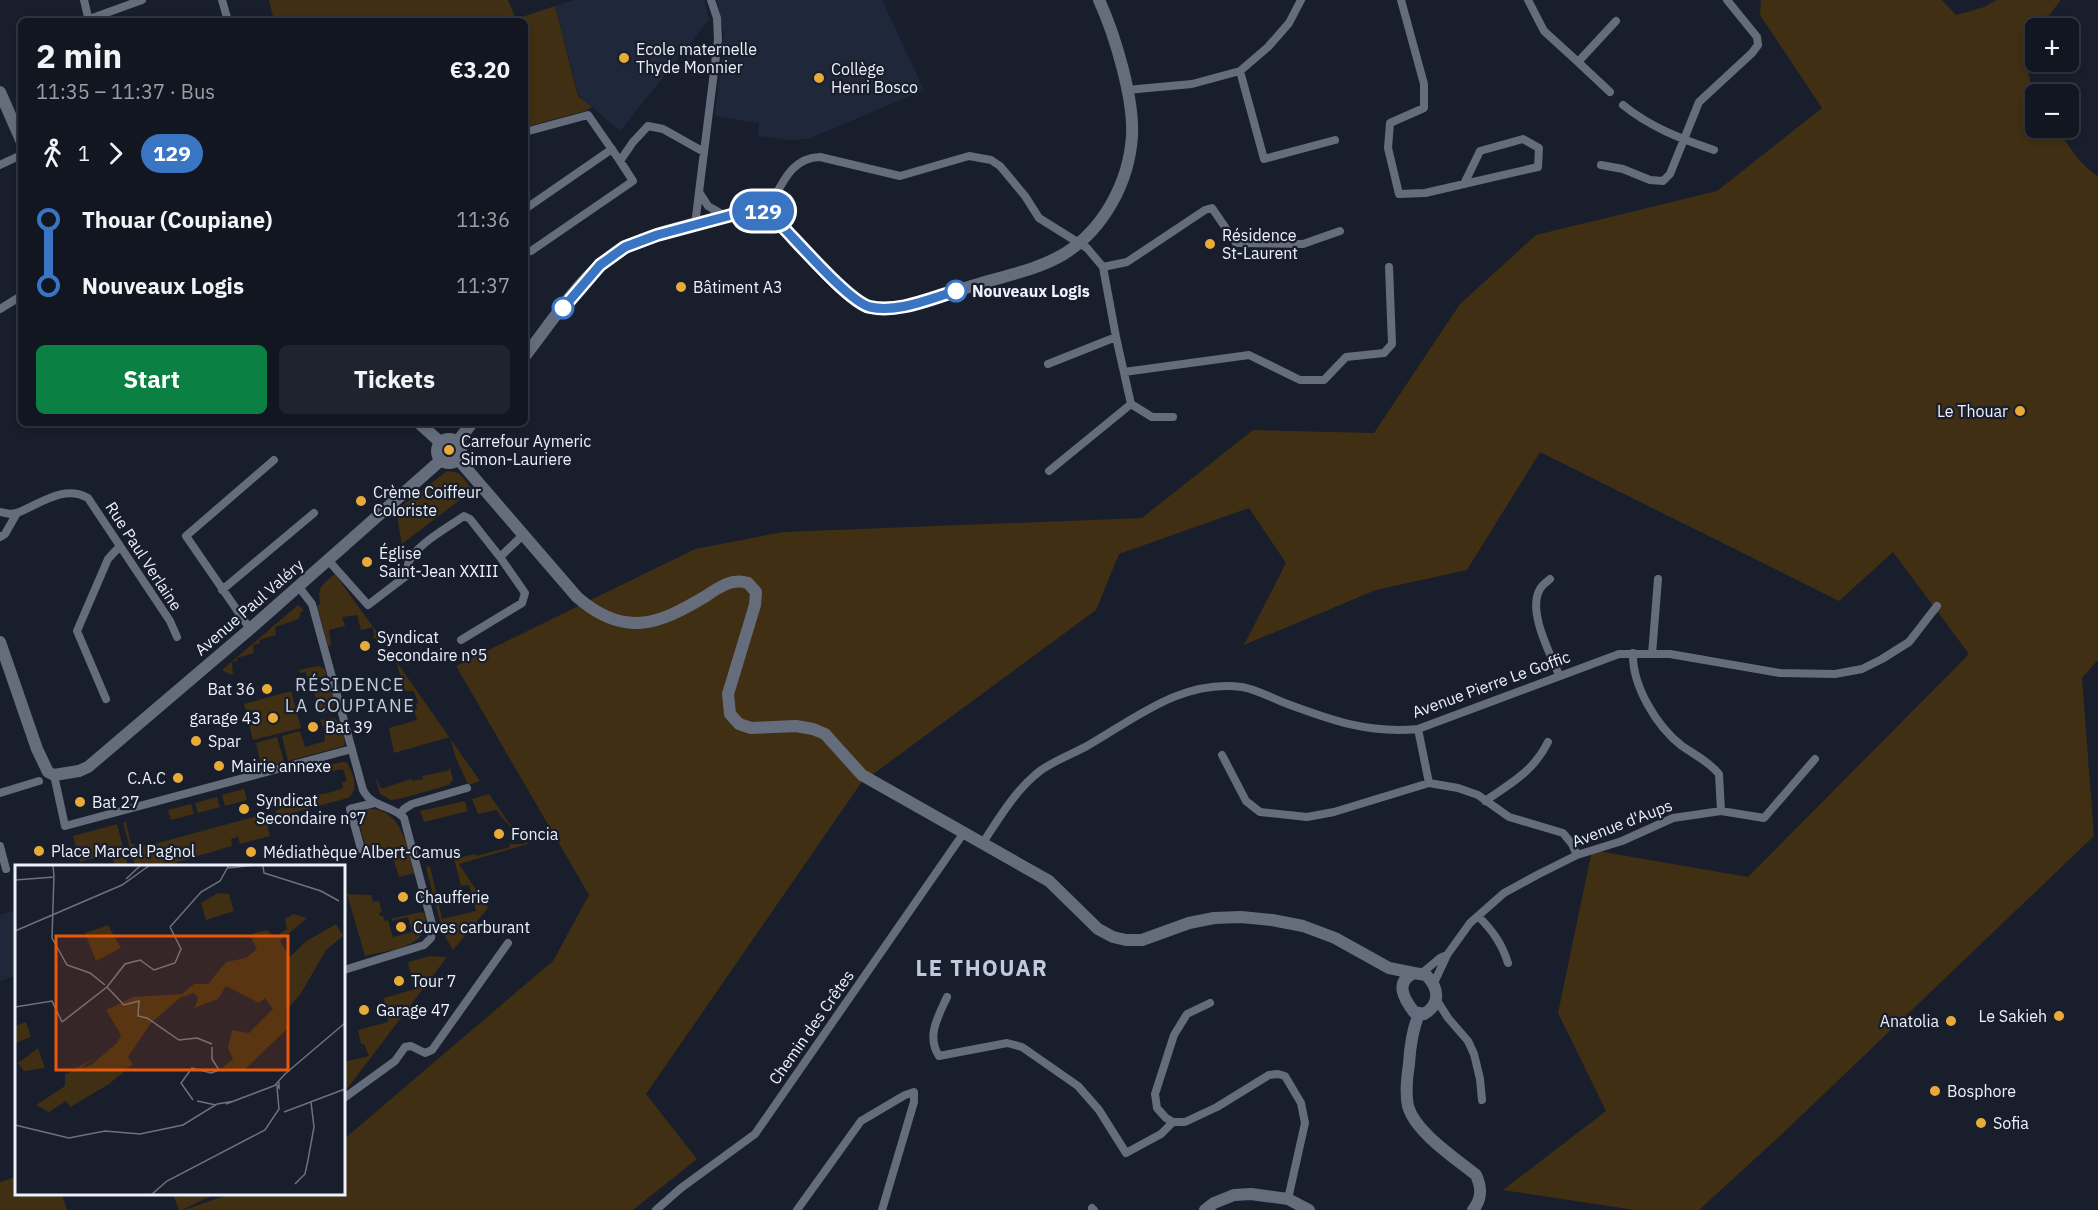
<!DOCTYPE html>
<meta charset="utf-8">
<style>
:root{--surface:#121621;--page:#1f232e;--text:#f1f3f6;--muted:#9c9fa5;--line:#31353f;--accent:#0b8043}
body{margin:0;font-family:"IBM Plex Sans",sans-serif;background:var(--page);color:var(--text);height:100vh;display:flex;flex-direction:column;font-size:22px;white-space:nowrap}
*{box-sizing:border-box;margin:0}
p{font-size:20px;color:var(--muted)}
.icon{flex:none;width:33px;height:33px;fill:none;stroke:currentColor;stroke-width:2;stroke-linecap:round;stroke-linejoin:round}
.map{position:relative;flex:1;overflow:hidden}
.sheet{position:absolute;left:18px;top:18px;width:510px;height:408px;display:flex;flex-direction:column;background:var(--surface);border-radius:9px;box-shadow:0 3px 9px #0003,0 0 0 2px var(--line)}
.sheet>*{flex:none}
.badge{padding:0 12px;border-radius:20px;font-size:21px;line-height:39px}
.fabs{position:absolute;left:2025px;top:18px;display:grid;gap:12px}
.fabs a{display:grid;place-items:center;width:54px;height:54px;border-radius:9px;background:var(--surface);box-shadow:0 3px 9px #0003,0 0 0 2px var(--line);font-size:30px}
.map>.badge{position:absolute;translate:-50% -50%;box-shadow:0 0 0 3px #fff}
.legs{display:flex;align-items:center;gap:9px;height:66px;padding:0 18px;font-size:20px}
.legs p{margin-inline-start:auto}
.headline{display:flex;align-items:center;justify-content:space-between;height:102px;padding:0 18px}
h1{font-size:33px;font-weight:800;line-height:45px}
.primary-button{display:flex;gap:12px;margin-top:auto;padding:12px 18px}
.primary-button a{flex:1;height:69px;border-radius:9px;background:var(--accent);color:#fff;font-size:24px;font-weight:800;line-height:69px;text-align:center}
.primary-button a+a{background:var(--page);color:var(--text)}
ul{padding:0 18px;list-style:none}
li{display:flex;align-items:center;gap:21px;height:66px;font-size:22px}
li i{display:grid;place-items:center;width:9px;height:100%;margin:0 8px;background:currentColor}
li i::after{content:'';width:15px;height:15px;margin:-8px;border:4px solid;border-radius:50%;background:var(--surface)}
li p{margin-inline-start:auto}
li:first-child i{background:linear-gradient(#0000 50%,currentColor 0)}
li:last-child i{background:linear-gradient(currentColor 50%,#0000 0)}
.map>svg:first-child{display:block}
.built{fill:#1f283b}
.green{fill:#402f12}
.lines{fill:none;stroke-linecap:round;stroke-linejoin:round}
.street{stroke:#656d7d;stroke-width:8}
.secondary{stroke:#656d7d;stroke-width:12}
.line-1-casing{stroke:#fff;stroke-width:14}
.line-1{stroke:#3a75c4;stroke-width:9}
.poi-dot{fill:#e9ab38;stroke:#181e2c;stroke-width:2}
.stop-1-dot{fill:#fff;stroke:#3a75c4;stroke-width:3}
.labels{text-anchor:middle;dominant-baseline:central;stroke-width:4.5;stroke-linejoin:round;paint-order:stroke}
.poi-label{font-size:16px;fill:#edf1fb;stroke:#181e2c;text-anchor:start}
.stop-label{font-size:16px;font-weight:bold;fill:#edf1fb;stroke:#181e2c;text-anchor:start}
.street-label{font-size:16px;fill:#edf1fb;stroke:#181e2c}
.neighbourhood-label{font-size:18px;letter-spacing:1.5px;fill:#c1cadc;stroke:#181e2c}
.district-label{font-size:22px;font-weight:bold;letter-spacing:1.5px;fill:#c1cadc;stroke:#181e2c}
.inset-road{fill:none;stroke:#6d727f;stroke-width:1.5}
.view{fill:#e8590c;fill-opacity:0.15;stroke:#e8590c;stroke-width:3}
.inset-edge{fill:none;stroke:#edf1fb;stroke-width:3}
</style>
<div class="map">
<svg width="2098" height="1210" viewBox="0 0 2098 1210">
<rect width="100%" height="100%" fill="#181e2c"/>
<path class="built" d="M 575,0 L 704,0 L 709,20 L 620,131 L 579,96 L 555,6 Z
M 717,0 L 882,0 L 924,90 L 808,139 L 791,140 L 758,136 L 759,123 L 715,116 L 724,35 Z
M 16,910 L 16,976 L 0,981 L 0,915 Z"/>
<path class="green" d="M 269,0 L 508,0 L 516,19 L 555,6 L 578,96 L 592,107 L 585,111 L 525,127 L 525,21 L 274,21 Z
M 1761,0 L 1942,0 L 1956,15 L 1984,7 L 1997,0 L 2061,0 L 2039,28 L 2036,28 L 2035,33 L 2031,40 L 2027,66 L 2032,89 L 2036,94 L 2036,128 L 2057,128 C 2067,144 2081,166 2098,176 L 2098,660 L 2082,678 L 2094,836 L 1782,1134 L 1699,1210 L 1635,1210 L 1503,1190 L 1606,1111 L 1558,1013 L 1592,850 L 1748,877 L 1969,654 L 1893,552 L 1839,601 L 1540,452 L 1467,570 L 1376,590 L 1244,645 L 1286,563 L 1249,508 L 1119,554 L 1096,610 L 861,783 L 646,1094 L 697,1159 L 633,1210 L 184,1210 L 230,1194 L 344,1194 L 344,1139 L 553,961 L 589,895 L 456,666 L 695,549 L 783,532 L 1142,518 L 1253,430 L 1374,433 L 1460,304 L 1536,235 L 1717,191 L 1822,108 L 1760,15 Z
M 447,471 L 459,473 L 473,490 L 402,544 L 398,523 L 399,508 Z
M 335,574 L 384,642 L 377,643 L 376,638 L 374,639 L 373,627 L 358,631 L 361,630 L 357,615 L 342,617 L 345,626 L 329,630 L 331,645 L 328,646 L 317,606 L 320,604 C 317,586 322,585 335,574 Z
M 298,605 L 304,610 L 301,612 L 299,619 L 275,627 L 276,635 L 259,640 L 260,643 L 253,645 L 254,653 L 237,658 L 237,661 L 232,662 L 233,674 L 229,674 L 222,670 Z
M 396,661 L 480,781 L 468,785 L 456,758 L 450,737 L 394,753 L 389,728 L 417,720 L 414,710 L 417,709 L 416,704 L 418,703 L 414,691 L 405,691 Z
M 318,666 L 325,669 L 326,674 L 324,678 L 308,682 L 306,672 L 300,673 L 299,670 Z
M 326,686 C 338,698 338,710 321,715 L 313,689 Z
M 291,691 L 301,728 L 253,740 L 244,704 Z
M 333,718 C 342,722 346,737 344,746 L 288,761 L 282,736 L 300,731 L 305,747 L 325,741 L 324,729 L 320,720 Z
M 277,737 L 284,762 L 262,768 L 256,743 Z
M 342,762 L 347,763 C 353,774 360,789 348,798 L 281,816 L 277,815 L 276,811 L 280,809 L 278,803 L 301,799 L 302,797 L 328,793 L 343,788 L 342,782 L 347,781 L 343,769 L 327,772 L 325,766 Z
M 450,768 L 453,779 L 449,785 L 399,799 L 391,800 L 380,794 L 376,780 L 377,779 L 381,789 L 411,779 L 412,781 L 423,779 L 422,776 L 447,771 Z
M 244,789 L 247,800 L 225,806 L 222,795 Z
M 489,794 L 509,823 L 528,844 L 459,864 L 488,908 L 453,950 L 443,933 L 426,867 L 430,866 L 442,919 L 476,911 L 469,885 L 461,886 L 454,859 L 475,854 L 476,856 L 510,847 L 510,844 L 525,844 L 496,810 L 478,814 L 472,799 Z
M 217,797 L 220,807 L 198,813 L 195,803 Z
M 465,801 L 468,811 L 424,822 L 420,811 Z
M 191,804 L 194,814 L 171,820 L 168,810 Z
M 367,809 C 401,806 408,849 415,873 L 399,877 L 391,851 L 368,856 L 360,826 L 354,828 L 353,825 L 358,823 L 361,814 Z
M 264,814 L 270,836 L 240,844 L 238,837 L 231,839 L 232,846 L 171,864 L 171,866 L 135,866 L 123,823 L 126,822 L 131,844 L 134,844 L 136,849 Z
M 117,824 L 128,866 L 115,866 L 111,854 L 80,862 L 73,836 Z
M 347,894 L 371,895 L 373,902 L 379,901 L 382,912 L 379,913 L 380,916 L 383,916 L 385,921 L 388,920 L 393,937 L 412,932 L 408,917 L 392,921 L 391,919 L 421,912 L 424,913 C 434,948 389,950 365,956 Z
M 430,956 L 447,957 L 347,1089 L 344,1075 L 344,1062 L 369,1056 L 364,1044 L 361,1044 L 358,1030 L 388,1022 L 384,998 L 418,988 L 414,976 L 411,977 L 408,962 Z
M 16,1177 L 16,1194 L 62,1194 L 67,1210 L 0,1210 L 0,1182 Z
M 173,1194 L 178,1194 L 180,1197 L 187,1194 L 215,1194 L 182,1210 L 179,1210 Z"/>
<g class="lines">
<path class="street" d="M 84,0 L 89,21
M 222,0 L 228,21
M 711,0 L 717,18 L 718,40 L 699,192 L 708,206 L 725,216
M 1401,0 L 1424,84 L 1424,108 L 1390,123 L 1388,148 L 1399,194 L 1425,193 L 1538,167 L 1539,148 L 1523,139 L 1480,151 L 1464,184
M 1528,0 L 1544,31 L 1578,62
M 84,21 L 142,0
M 1240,71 L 1264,159 L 1335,140
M 1127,90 L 1192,84 L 1240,71 L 1268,47 L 1289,23 L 1301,0
M 1610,92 L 1578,62 L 1616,21
M 1623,105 C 1650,127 1681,139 1714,150
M 525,132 L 588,115 L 620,161 L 633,142 L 648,126 L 663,129 L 704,152
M 0,165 L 21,155
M 1601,165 L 1623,169 L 1650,180 L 1663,181 L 1670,174 L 1699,102 L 1752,53 L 1758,45 L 1757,37 L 1727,0
M 528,207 L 612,149
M 766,212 C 781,189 788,158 820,157 L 900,176 L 969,156 L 991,160 L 1000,166 L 1025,196 L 1039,218 L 1087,248 L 1103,267 L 1116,337 L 1131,404 L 1049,471
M 695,225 L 699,192
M 531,251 L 633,181 L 620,161
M 1103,267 L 1127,262 L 1205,210 L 1212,208 L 1236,243 L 1303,244 L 1340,231
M 0,309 L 21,296
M 1048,364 L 1116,337
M 1124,372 L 1249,355 L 1300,380 L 1324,380 L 1346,357 L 1384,353 L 1392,344 L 1389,267
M 1131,404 L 1152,417 L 1173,417
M 0,512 L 10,514 L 17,513 C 40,504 64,484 88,498 L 170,621 L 177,637
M 0,537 L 5,534 L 17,513
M 328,560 L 368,605 L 406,576 C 407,570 407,563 411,558 C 421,542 448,527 464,516 L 470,519 L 500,557 L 524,534
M 1550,579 C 1547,582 1542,585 1540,589 C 1527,611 1550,653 1559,675
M 298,586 L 312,604 L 363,790 C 372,808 392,805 404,818 L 433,928 L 431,938 L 424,945 L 344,970
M 222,590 L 314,513
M 250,629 L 186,536 L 274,460
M 461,640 L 522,603 L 525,593 L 500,557
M 1633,653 C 1632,685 1656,726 1682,746 C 1695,755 1708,761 1719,774 L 1721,811
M 1652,654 L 1658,579
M 106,699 L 77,631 L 108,559 L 120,546
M 1418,729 L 1429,783
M 1222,755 L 1246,801 L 1260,812 L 1307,817 L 1334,812 L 1429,783 L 1458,788 L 1478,795 L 1509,817 L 1563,833 L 1572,844 L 1577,855
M 54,775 L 65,826 L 352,749
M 0,793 L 39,781
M 1485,801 C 1511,783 1533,772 1548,742
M 400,814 L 404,809 L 412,804 L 467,788
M 982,844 C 998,820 1013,794 1035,775 C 1049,762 1071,755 1087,746 C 1136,718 1182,679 1242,687 C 1256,689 1271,698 1285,703 C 1331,720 1368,734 1418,729 L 1619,654 L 1670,654 L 1780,673 L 1835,674 L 1862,669 L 1882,659 L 1909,642 L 1937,606
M 0,846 L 6,869
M 361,849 L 350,809 L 374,803
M 1478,916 C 1493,931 1502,944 1508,963
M 1422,973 L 1440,958 L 1447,955
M 1433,985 L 1447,955 L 1470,923 L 1504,893 L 1537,875 L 1577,855 L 1622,841 L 1673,818 L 1721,811 L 1764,818 L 1815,759
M 947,997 C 938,1017 926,1036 939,1056 L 1007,1043 L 1022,1047 L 1078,1086 L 1099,1110 L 1126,1153 L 1161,1134 L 1173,1122
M 1436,999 L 1448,1018 L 1468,1041 L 1474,1054 L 1480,1079 L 1482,1100
M 1210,1003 L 1187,1014 L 1174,1035 L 1155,1094 L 1157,1108 L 1166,1118 L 1173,1122 L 1185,1122 L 1217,1107 L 1269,1075 L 1278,1074 L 1285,1076 L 1301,1103 L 1305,1123 L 1288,1199
M 344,1098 L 395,1061 L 405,1047 L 411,1046 L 425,1053 L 432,1050 L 508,943
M 1092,1208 L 1094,1210
M 656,1210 L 681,1188 L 755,1134 L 963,834
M 797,1210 L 861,1121 L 905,1095 L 914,1092 L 914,1102 L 882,1210"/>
<path class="secondary" d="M 0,92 L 21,140
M 525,356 C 552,322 586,267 625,247 C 661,229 710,221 749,209 L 760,210 L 773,217 C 794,236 846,300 869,306 C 899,314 945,294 975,285 C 1004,276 1037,270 1064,254 C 1104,229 1129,182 1132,136 C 1134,98 1115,35 1099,0
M 419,423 L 440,442
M437 451a12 12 0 1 1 24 0a12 12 0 1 1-24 0Z
M 457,442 L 472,423
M 458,459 L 577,597 C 624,638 658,625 706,596 C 719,587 732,578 748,583 L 756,592 L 755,605 L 728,694 L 730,714 L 739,724 L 751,728 L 796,726 L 813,729 L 825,734 L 862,775 L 1049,881 L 1098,929 L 1113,937 L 1126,940 L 1142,940 L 1189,923 L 1214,918 L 1241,917 L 1272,920 L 1303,926 L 1335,938 L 1389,968 L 1414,973
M 0,642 L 37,749 L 48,772 L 54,775 L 79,771 L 88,767 L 250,629 L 441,460
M 1414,973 L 1426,975 C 1439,988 1441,1004 1424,1014 L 1414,1012 C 1404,999 1394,982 1414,973 Z
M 1419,1014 C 1412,1030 1410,1047 1409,1064 C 1407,1077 1405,1092 1408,1106 C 1415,1132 1455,1158 1476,1175 C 1482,1188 1482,1199 1473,1210
M 1205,1210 L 1214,1203 L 1234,1195 L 1251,1194 L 1288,1199 L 1309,1210"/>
</g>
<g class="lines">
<g class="line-1-casing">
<path id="line-1" d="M 563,308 L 600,265 L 625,247 L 657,235 L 754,209 L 760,210 L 773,217 C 793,236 848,302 870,307 C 898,313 929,299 956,291"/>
</g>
<use href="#line-1" class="line-1"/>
</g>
<g class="poi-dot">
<circle cx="624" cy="58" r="6"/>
<circle cx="819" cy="78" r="6"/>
<circle cx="1210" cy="244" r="6"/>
<circle cx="681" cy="287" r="6"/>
<circle cx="2020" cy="411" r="6"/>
<circle cx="449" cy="450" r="6"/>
<circle cx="361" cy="501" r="6"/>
<circle cx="367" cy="562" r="6"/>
<circle cx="365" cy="646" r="6"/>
<circle cx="267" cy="689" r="6"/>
<circle cx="273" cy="718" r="6"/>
<circle cx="313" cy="727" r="6"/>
<circle cx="196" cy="741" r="6"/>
<circle cx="219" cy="766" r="6"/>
<circle cx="178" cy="778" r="6"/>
<circle cx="80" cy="802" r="6"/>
<circle cx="244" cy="809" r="6"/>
<circle cx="499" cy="834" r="6"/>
<circle cx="39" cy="851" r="6"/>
<circle cx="251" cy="852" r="6"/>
<circle cx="403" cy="897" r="6"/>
<circle cx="401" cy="927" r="6"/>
<circle cx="399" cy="981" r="6"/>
<circle cx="364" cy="1010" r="6"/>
<circle cx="2059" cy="1016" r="6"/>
<circle cx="1951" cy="1021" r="6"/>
<circle cx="1935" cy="1091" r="6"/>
<circle cx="1981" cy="1123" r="6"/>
</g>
<g class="stop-1-dot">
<circle cx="956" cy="291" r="10"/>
<circle cx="563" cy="308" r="10"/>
</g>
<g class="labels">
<g class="poi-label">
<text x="636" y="49">Ecole maternelle<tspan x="636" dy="18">Thyde Monnier</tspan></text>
<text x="831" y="69">Collège<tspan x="831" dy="18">Henri Bosco</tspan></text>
<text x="1222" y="235">Résidence<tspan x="1222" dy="18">St-Laurent</tspan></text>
<text x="693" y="287">Bâtiment A3</text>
<text x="2008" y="411" text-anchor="end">Le Thouar</text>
<text x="461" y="441">Carrefour Aymeric<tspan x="461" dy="18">Simon-Lauriere</tspan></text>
<text x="373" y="492">Crème Coiffeur<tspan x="373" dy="18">Coloriste</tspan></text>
<text x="379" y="553">Église<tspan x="379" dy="18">Saint-Jean XXIII</tspan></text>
<text x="377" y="637">Syndicat<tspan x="377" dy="18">Secondaire n°5</tspan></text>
<text x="255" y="689" text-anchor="end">Bat 36</text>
<text x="261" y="718" text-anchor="end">garage 43</text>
<text x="325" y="727">Bat 39</text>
<text x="208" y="741">Spar</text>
<text x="231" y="766">Mairie annexe</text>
<text x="166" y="778" text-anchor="end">C.A.C</text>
<text x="256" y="800">Syndicat<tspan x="256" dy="18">Secondaire n°7</tspan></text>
<text x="92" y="802">Bat 27</text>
<text x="511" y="834">Foncia</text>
<text x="51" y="851">Place Marcel Pagnol</text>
<text x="263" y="852">Médiathèque Albert-Camus</text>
<text x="415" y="897">Chaufferie</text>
<text x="413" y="927">Cuves carburant</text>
<text x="411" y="981">Tour 7</text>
<text x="376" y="1010">Garage 47</text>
<text x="2047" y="1016" text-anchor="end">Le Sakieh</text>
<text x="1939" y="1021" text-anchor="end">Anatolia</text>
<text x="1947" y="1091">Bosphore</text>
<text x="1993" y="1123">Sofia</text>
</g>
<g class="stop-label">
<text x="972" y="291">Nouveaux Logis</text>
</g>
<g class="street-label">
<text transform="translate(144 556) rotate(57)">Rue Paul Verlaine</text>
<text transform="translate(249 607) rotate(-41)">Avenue Paul Valéry</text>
<text transform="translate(1491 684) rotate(-20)">Avenue Pierre Le Goffic</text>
<text transform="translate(1622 823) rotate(-21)">Avenue d'Aups</text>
<text transform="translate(811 1027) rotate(-55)">Chemin des Crêtes</text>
</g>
<g class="neighbourhood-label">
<text x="350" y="684">RÉSIDENCE<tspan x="350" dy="21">LA COUPIANE</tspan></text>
</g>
<g class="district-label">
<text x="982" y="967">LE THOUAR</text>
</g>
</g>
<g transform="translate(15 865)">
<rect width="330" height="330" fill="#181e2c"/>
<path d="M 203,28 L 214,29 L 219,46 L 191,55 L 186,38 ZM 278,49 L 292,53 L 265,76 L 275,92 L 290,77 L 321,59 L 328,71 L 311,85 L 285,130 L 271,146 L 272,164 L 228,206 L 207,203 L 218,194 L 213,183 L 217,165 L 234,168 L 258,144 L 250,133 L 244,138 L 211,121 L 203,134 L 179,143 L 183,134 L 179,128 L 165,133 L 136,158 L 113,192 L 118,199 L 94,219 L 55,242 L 51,236 L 34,247 L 21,240 L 50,221 L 50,209 L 61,205 L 57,195 L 61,203 L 80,193 L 66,203 L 76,200 L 102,178 L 106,170 L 91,145 L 118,132 L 167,129 L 179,119 L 193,119 L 211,97 L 231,93 L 242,84 L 236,73 L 239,68 L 252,65 L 260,72 L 272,64 L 270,54 ZM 93,60 L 106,83 L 81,96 L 70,68 ZM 11,157 L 16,172 L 0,178 L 0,161 ZM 23,183 L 30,203 L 9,206 L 3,198 Z" fill="#402f12"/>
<path class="inset-road" d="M 248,1 L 249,8 L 306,26 L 324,36M 213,3 L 240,0M 39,9 L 37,73 L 52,100 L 75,108 L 90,120M 111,14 L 126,0M 0,15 L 39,12 L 38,0M 155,62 L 186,27 L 205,16 L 214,0M 0,66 L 107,20 L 135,0M 92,122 L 109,140 L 124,136 L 123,151 L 132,153 L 164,175 L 182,173 L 197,179M 0,142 L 37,136 L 47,157M 47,157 L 92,122 L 110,99 L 125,95 L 139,105 L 160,98 L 166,84 L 155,62M 264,217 L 264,223 L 261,219 L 270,209 L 330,158M 178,235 L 166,218 L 177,203 L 196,208 L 204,205 L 197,194 L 197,182M 182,236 L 201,240M 211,239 L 261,220M 269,247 L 330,224M 0,260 L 54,273 L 90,266 L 125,269 L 168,260 L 202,239 L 220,236M 280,319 L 290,309 L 293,295 L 299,262 L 296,237M 136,330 L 152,316 L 250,265 L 264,244 L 262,222"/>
<path class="view" d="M 41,71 L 273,71 L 273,205 L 41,205 Z"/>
<rect width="330" height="330" class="inset-edge"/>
</g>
</svg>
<div class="fabs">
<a>+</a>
<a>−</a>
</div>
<b class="badge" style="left:763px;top:211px;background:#3a75c4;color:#fff">129</b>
<section class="sheet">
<div class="headline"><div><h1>2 min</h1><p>11:35 – 11:37 · Bus</p></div><b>€3.20</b></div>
<div class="legs"><svg class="icon" aria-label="walk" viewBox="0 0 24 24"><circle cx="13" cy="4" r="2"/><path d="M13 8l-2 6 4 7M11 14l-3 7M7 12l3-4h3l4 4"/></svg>1<svg class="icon" aria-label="forward" viewBox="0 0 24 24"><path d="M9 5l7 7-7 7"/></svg><b class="badge" style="background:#3a75c4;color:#fff">129</b></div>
<ul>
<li><i style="color:#3a75c4"></i><b>Thouar (Coupiane)</b><p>11:36</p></li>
<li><i style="color:#3a75c4"></i><b>Nouveaux Logis</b><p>11:37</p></li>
</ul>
<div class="primary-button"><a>Start</a><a>Tickets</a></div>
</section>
</div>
